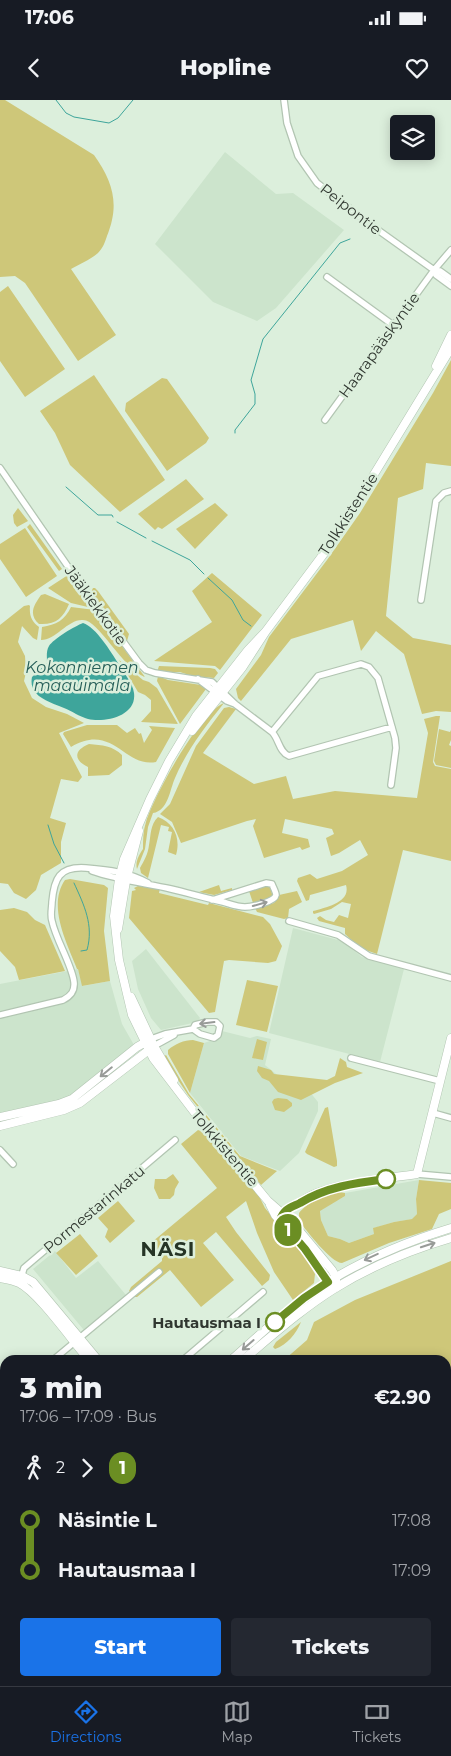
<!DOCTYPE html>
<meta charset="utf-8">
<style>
:root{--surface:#171b24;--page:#242831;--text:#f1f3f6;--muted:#9ea1a6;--line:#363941;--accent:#1a73e8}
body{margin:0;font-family:Montserrat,sans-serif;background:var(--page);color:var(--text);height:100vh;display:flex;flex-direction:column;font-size:19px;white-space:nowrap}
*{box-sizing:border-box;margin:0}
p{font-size:16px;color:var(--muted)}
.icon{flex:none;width:28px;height:28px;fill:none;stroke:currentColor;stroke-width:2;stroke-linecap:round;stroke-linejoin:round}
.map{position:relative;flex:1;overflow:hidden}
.sheet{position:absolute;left:0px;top:1255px;width:451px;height:331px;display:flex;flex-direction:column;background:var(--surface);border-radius:15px 15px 0 0;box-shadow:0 2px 12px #0003}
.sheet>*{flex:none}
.badge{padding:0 10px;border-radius:16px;font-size:18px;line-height:32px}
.fabs{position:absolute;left:390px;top:15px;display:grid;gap:10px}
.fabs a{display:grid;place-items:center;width:45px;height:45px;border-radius:5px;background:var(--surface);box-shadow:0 2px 12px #0003;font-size:25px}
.map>.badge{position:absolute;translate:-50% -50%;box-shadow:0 0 0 2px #fff}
.legs{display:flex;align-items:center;gap:8px;height:55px;padding:0 20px;font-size:16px}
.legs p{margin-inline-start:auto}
.headline{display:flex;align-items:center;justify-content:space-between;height:85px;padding:0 20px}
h1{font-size:28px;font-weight:800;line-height:38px}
.primary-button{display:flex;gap:10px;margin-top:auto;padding:10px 20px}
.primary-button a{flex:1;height:58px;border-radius:5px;background:var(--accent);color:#fff;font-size:20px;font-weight:800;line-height:58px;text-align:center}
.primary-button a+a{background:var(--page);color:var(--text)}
ul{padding:0 20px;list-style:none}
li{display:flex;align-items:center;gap:18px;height:50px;font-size:19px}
li i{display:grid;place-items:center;width:8px;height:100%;margin:0 6px;background:currentColor}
li i::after{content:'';width:12px;height:12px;margin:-6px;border:4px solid;border-radius:50%;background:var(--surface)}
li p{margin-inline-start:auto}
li:first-child i{background:linear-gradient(#0000 50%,currentColor 0)}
li:last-child i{background:linear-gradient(currentColor 50%,#0000 0)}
.status{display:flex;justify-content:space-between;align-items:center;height:35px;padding:0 25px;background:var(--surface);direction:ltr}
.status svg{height:14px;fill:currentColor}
header{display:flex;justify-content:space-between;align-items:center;height:65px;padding:0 20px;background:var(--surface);font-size:22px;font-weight:800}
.dock{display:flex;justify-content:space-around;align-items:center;height:70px;border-top:1px solid var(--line);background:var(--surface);font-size:14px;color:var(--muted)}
.dock a{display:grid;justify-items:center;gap:2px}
.dock .on{color:var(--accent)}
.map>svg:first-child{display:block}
.built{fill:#cce4cc}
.green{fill:#cec779}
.water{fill:#3ea59b}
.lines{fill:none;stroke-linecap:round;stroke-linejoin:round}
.stream{stroke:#3ea59b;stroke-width:1}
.street-casing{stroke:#b2c5b2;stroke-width:8}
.secondary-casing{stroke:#b2c5b2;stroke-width:9}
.street{stroke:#fff;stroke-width:5.5}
.secondary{stroke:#fff;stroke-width:8}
.oneway{stroke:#989b98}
.line-1-casing{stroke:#fff;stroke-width:11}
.line-1{stroke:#6b8e23;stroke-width:8}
.stop-1-dot{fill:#fff;stroke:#6b8e23;stroke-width:2.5}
.labels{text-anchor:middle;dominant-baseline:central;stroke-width:5;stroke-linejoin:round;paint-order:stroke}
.street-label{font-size:15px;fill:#303730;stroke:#dcefdc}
.stop-label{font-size:15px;font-weight:bold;fill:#303730;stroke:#dcefdc;text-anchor:end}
.water-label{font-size:16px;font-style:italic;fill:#245d57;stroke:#dcefdc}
.district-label{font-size:20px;font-weight:bold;letter-spacing:1px;fill:#253425;stroke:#dcefdc}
</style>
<div class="status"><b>17:06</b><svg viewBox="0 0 49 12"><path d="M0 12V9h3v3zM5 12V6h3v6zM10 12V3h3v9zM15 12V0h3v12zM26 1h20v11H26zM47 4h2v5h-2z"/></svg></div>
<header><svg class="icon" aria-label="back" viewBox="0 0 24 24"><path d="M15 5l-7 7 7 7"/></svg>Hopline<svg class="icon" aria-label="heart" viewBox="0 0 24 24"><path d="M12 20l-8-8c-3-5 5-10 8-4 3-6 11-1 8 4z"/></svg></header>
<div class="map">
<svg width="451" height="1586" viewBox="0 0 451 1586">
<rect width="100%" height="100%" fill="#dcefdc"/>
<path class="built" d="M 225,52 L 276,94 L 293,93 L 344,130 L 276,208 L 257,221 L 213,202 L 155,144 Z
M 293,828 L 342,841 L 362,857 L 404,869 L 380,962 L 269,933 Z
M 146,849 L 200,918 L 197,922 L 161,930 L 151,918 L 138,889 L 132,861 Z
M 78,869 L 83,886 L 110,881 L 122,924 L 134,945 L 71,997 L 0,1013 L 0,884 Z
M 222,931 L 250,938 L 257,936 L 271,939 L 265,965 L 281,978 L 300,980 L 318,1002 L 318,1011 L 299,1053 L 280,1071 L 241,1056 L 190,993 L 204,943 L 219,938 Z
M 419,1080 L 416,1099 L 417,1114 L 413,1119 L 394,1122 L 374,1128 L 374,1134 L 349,1143 L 340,1139 L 328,1136 L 321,1120 L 320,1110 L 345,1096 L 345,1093 Z
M 55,1151 L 76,1178 L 98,1161 L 130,1200 L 88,1235 L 33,1169 Z"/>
<path class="green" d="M 0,0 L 5,0 L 94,55 C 113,82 120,104 107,136 C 105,142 103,148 98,153 C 90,160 80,164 71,169 L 116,235 L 78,261 L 25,183 L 15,176 L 0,177 Z
M 8,186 L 65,269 L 25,297 L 0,261 L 0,192 Z
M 451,260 L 451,366 L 426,363 L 423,389 L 398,398 L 386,516 L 413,538 L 451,545 L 451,612 L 436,611 L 422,614 L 404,554 L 376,531 L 361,551 L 353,520 L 291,539 L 241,601 L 238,598 L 236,589 L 261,555 L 269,537 L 327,460 L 360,413 L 433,293 Z
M 94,275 L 165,380 L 120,412 L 70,365 L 55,333 L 40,311 Z
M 162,278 L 167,279 L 209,338 L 206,343 L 167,371 L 125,311 L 126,303 Z
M 186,379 L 204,399 L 162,429 L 158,427 L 155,430 L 138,414 Z
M 215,403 L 228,415 L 195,449 L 176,429 Z
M 18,408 L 28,421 L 17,427 L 14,423 L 13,415 Z
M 30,424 L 62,469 L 59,471 L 27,427 Z
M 25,428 L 57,476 L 26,497 L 0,459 L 0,444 Z
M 212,473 L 262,515 L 220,570 L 215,566 L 154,561 L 212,522 L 192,491 Z
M 68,475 L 92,508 L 71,503 L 48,488 Z
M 93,488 L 95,488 L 98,491 L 129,534 L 127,541 L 125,541 L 91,492 Z
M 45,494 L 69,504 C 63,518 56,525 39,524 C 28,514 34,505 41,495 Z
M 29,505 L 30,506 C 29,516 32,522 39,527 L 37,540 L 33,538 L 22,526 L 18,542 L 25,556 L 26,572 L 24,581 L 32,598 L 46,607 L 67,614 L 84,623 L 59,633 L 82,677 L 78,682 L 61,679 L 50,718 L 66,723 L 61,742 L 61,763 L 41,775 L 36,790 L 26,799 L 14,793 L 8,784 L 0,783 L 0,525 L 24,506 Z
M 71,507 L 95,510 L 145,577 C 122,568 99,520 83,520 C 68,519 56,540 41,540 L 42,527 C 56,525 65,520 71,507 Z
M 119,560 L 143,580 L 149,582 L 157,588 L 178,624 L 141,622 L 151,611 L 151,600 L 145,595 L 138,592 Z
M 159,566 L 210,568 L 215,569 L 218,573 L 214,578 L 192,576 L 180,572 L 157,572 Z
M 158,576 L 168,580 L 201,585 L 206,589 L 180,624 L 157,581 Z
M 224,603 C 205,627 187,650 175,678 C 170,689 168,711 153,713 L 148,727 L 145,749 L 137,769 C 135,762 139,755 143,749 C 143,740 143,731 146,722 C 154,696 199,613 224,603 Z
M 229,607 L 236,609 L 203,653 L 254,684 L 286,676 L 293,699 L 335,691 L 417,698 L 428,633 L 424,619 L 436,616 L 440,616 L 433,662 L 435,666 L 451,669 L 451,761 L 403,750 L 377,854 L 360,848 L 345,834 L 345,828 L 319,821 L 317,818 L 320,816 L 326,820 L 334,822 L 339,815 L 348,818 L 351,804 L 342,802 L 331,809 L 314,814 L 313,813 L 313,811 C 327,807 351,802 346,785 L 310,795 L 309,800 L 306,801 L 297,781 L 298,778 L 310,774 L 317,779 L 342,771 L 368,755 L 360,740 L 339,753 L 331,756 L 326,738 L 334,734 L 332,729 L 285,719 L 282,733 L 308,739 L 310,747 L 302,750 L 300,747 L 264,758 L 253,726 L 256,719 L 247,721 L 181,743 L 172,722 L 160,714 L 170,704 L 196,646 L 224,608 Z
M 87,625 L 117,625 L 127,633 L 135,628 L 139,634 L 141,633 L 144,643 L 152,630 L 149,626 L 175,628 L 156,662 C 124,668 113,622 71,647 L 63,634 L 64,632 Z
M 439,629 L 450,632 L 451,630 L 451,640 L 449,645 L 451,646 L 451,668 L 436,665 L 434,661 Z
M 89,644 C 102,645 113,646 122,655 L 122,665 L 109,675 L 88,676 L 88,667 C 73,660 74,650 89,644 Z
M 158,717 C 174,723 181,738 176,755 L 168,752 L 172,732 L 168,731 L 169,727 L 161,725 L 148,778 L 141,773 L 140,768 C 144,761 148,754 149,745 C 151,735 150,725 158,717 Z
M 70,779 L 104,785 L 108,788 L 104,831 L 110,881 L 82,886 L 78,869 L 77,869 C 67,843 47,806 65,780 Z
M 140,785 L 160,788 L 159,793 L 208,805 L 209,803 L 263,817 L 270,824 L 282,846 L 276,861 L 268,863 L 229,860 L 224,861 L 215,912 L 209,913 L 129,818 L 132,791 L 136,790 L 134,788 Z
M 219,785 L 221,791 L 232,788 L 232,790 L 214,795 L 199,792 Z
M 265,786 L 270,787 L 273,797 L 253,803 L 249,791 Z
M 297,791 L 302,802 L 289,809 L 288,818 L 284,819 L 257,812 L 255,808 L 274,803 L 279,795 Z
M 14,808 L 27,812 L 35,820 L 45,825 L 65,871 L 19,880 L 15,867 L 0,851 L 0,810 Z
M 247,880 L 278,886 L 267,932 L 236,925 Z
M 257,939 L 267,942 L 263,960 L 252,958 Z
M 193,940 L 204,943 L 190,993 L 168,954 L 168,950 C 175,944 184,940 193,940 Z
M 166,955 L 189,994 L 240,1056 L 277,1071 L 261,1085 L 188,995 L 163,957 Z
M 340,958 L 346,962 L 347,967 L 363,973 L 335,983 L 301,1000 L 278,992 L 269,981 L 262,978 L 257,971 L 258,966 L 271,970 L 274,974 L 327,980 L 335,976 Z
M 278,998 L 287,999 L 292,1003 L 292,1006 L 284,1012 L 275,1010 L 272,1002 L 274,999 Z
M 328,1007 L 337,1061 L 337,1066 L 334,1067 L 307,1054 L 305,1052 L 325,1008 Z
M 198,1030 L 203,1032 L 257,1092 L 265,1108 L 305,1157 L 315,1174 L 314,1183 L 293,1200 L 274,1172 L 257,1133 L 246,1101 L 226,1117 L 236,1132 L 270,1175 L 269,1180 L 262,1186 L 216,1132 L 203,1143 L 234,1180 L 201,1207 L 170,1170 L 137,1197 L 134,1197 L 129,1191 L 131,1187 L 162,1161 L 162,1155 L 152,1142 L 217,1088 L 181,1044 Z
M 173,1074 L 179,1082 L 175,1089 L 174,1095 L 170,1099 L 159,1099 L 154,1088 L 155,1079 L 166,1079 Z
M 419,1080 L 451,1083 L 451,1109 L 439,1114 L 432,1129 L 389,1143 L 342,1163 C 331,1163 306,1130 299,1121 L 299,1113 C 309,1101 329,1089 345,1093 L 345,1096 L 320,1111 L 321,1120 L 328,1136 L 340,1139 L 349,1143 L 374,1134 L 373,1128 L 394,1122 L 412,1119 L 417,1114 L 416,1099 Z
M 118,1101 L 135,1121 L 110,1143 L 105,1137 L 108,1129 L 98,1118 Z
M 80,1134 L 98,1156 L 76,1175 L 56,1153 Z
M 451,1161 L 451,1353 L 446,1352 L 446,1260 L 284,1260 L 307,1240 L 314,1222 L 355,1200 Z
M 301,1222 C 296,1234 287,1245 275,1249 L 273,1247 L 276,1242 Z
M 446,1442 L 451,1445 L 451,1528 L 446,1528 Z
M 5,1477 L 5,1490 L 3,1492 L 5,1495 L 5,1525 L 0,1519 L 0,1481 Z
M 446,1561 L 451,1563 L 451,1586 L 414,1586 L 417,1581 L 446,1581 Z
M 44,1581 L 103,1581 L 110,1586 L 47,1586 Z
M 233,1581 L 320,1581 L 316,1586 L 237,1586 Z"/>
<path class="water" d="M 83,523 C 96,527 111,552 118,563 C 123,572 133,583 134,593 C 137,616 105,623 88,619 C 80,617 72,611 64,608 C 51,602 28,597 32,577 L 47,563 C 47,557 46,551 49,546 C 53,539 75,526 83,523 Z
M 0,1546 L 5,1550 L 5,1581 L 30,1581 L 33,1586 L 0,1586 Z"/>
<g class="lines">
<path class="stream" d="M 56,0 L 66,13 L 74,17 L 109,23 L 118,18 L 133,0
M 235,333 L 235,330 L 255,304 L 255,294 L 251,280 L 263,239 L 340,143 L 350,139
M 66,387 L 98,415 L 112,415 L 113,417
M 117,422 L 146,438
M 152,441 L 190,460 L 204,474
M 208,478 L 232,500 L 243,520 L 251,526
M 48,725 L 54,744 L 64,763
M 74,783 C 84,805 94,825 87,850 L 81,851"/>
<g class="street-casing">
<path id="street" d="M 284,0 L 287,23 L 298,56 L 317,83 L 371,125 L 434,170 L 440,171 L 451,179
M 434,170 L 436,175 L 451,186
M 327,177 L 393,225
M 325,320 L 434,170 L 451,150
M 0,368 L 69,468 L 139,563 L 146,570 L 155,573 L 212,582 L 235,604 L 272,632 C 279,639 279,652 289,656 L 392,627
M 421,500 L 436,401 L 444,393 L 451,391
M 198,579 L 227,601 L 235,604
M 272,632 L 318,576 L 361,564 L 369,567 L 378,578 L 395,638 L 396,648 L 391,685
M 92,771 C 118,780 144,783 171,789 C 188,793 205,798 223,802 C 230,804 238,807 245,807 C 251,807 275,802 276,795 C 276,792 273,787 272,784 L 266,783 L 212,800
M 289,821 L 338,835 L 369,856 L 451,878
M 0,915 L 63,900 C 71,896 75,891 74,882 C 72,865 56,840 52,821 C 50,815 52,808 52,802 C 54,779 59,766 86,768 C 108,770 129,772 148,783
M 151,939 L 165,934 L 193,929 L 195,925 L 207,922 L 216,922 L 220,926 L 218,935 L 214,938 L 200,934 L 193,929
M 154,946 L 174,935
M 351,958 L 440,981
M 433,1013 L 451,1018
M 0,1050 L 13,1064
M 417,1074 L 451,1077
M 21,1178 L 24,1168 L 175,1040
M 53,1260 L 159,1172
M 183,1260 L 263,1192
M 0,1305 L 5,1301
M 0,1354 L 5,1360
M 446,1532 L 451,1532
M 208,1581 L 210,1586
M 393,1581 L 400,1586
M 174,1586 L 179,1581"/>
</g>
<g class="secondary-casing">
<path id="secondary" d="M 436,266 L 451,235
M 266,531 L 248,550 L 196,616 L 169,661 L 150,699 L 124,759 L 119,779 L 114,816 L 119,860 L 132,915 L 153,958 L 195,1013 L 268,1101 L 292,1122 L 332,1170 L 336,1177 L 336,1188
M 192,631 L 242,568 L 266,531 L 334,440 L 451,248
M 118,829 L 126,781 L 139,731
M 131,897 L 154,946 L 174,980
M 0,1017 L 59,1004 L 72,999 L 137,947 L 151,939
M 0,1026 L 64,1010 L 80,1003 L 154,946
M 270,1105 L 275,1115 L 305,1149 L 328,1182 L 331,1184
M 280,1120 L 282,1113 L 286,1110 C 297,1105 306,1097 317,1093 C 348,1081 384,1079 417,1074 L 451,938
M 0,1171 L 22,1176 L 33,1182 L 98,1260
M 0,1178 C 6,1179 13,1180 19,1183 C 39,1193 72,1241 89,1260
M 231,1260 C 255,1239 278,1217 304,1198 C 348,1166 398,1144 451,1128
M 243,1260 C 273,1235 302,1209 334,1189 C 371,1166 410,1150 451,1138
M 446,1387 L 451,1379
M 0,1464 L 5,1460
M 330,1586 L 333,1581"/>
</g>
<use href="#street" class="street"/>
<use href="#secondary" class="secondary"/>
</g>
<defs><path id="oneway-shaft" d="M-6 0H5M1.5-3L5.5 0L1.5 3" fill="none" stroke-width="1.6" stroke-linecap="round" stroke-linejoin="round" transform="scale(1.25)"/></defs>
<g class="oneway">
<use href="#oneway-shaft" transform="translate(260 804) rotate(-16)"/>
<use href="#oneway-shaft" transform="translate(207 923) rotate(173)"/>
<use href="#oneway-shaft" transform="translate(106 972) rotate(141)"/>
<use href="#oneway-shaft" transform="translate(428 1145) rotate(-18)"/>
<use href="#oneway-shaft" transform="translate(371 1157) rotate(155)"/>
<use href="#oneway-shaft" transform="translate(248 1245) rotate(139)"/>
</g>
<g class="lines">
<g class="line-1-casing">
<path id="line-1" d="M 275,1222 L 304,1198 L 328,1182 L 305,1149 L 280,1120 C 284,1109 290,1108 300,1103 C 326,1087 355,1083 386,1079"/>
</g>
<use href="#line-1" class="line-1"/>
</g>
<g class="stop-1-dot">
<circle cx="386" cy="1079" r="9"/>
<circle cx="275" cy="1222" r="9"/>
</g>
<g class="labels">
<g class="street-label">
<text transform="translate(351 109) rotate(38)">Peipontie</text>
<text transform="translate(379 245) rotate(-54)">Haarapääskyntie</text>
<text transform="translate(348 414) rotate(-57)">Tolkkistentie</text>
<text transform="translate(96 505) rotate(54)">Jääkiekkotie</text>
<text transform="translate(225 1048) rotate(50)">Tolkkistentie</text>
<text transform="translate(94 1109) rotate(-40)">Pormestarinkatu</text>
</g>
<g class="stop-label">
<text x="261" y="1222">Hautausmaa I</text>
</g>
<g class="water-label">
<text x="82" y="567">Kokonniemen<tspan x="82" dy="18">maauimala</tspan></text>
</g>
<g class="district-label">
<text x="168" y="1149">NÄSI</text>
</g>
</g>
</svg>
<div class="fabs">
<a><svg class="icon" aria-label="layers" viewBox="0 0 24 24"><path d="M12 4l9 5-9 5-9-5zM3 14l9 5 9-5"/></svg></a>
</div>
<b class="badge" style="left:288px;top:1130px;background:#6b8e23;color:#fff">1</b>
<section class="sheet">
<div class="headline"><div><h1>3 min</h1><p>17:06 – 17:09 · Bus</p></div><b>€2.90</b></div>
<div class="legs"><svg class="icon" aria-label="walk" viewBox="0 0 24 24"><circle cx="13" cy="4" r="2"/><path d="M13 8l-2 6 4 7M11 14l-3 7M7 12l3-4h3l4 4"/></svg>2<svg class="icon" aria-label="forward" viewBox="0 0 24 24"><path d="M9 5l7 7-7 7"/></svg><b class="badge" style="background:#6b8e23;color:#fff">1</b></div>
<ul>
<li><i style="color:#6b8e23"></i><b>Näsintie L</b><p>17:08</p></li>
<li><i style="color:#6b8e23"></i><b>Hautausmaa I</b><p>17:09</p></li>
</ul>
<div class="primary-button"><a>Start</a><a>Tickets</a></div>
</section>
</div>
<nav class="dock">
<a class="on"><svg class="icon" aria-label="directions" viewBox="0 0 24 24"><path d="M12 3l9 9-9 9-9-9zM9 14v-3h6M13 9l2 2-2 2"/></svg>Directions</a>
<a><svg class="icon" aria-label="map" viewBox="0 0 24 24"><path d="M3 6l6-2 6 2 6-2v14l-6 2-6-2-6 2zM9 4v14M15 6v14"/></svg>Map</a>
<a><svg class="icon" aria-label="tickets" viewBox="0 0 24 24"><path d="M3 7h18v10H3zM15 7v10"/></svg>Tickets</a>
</nav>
